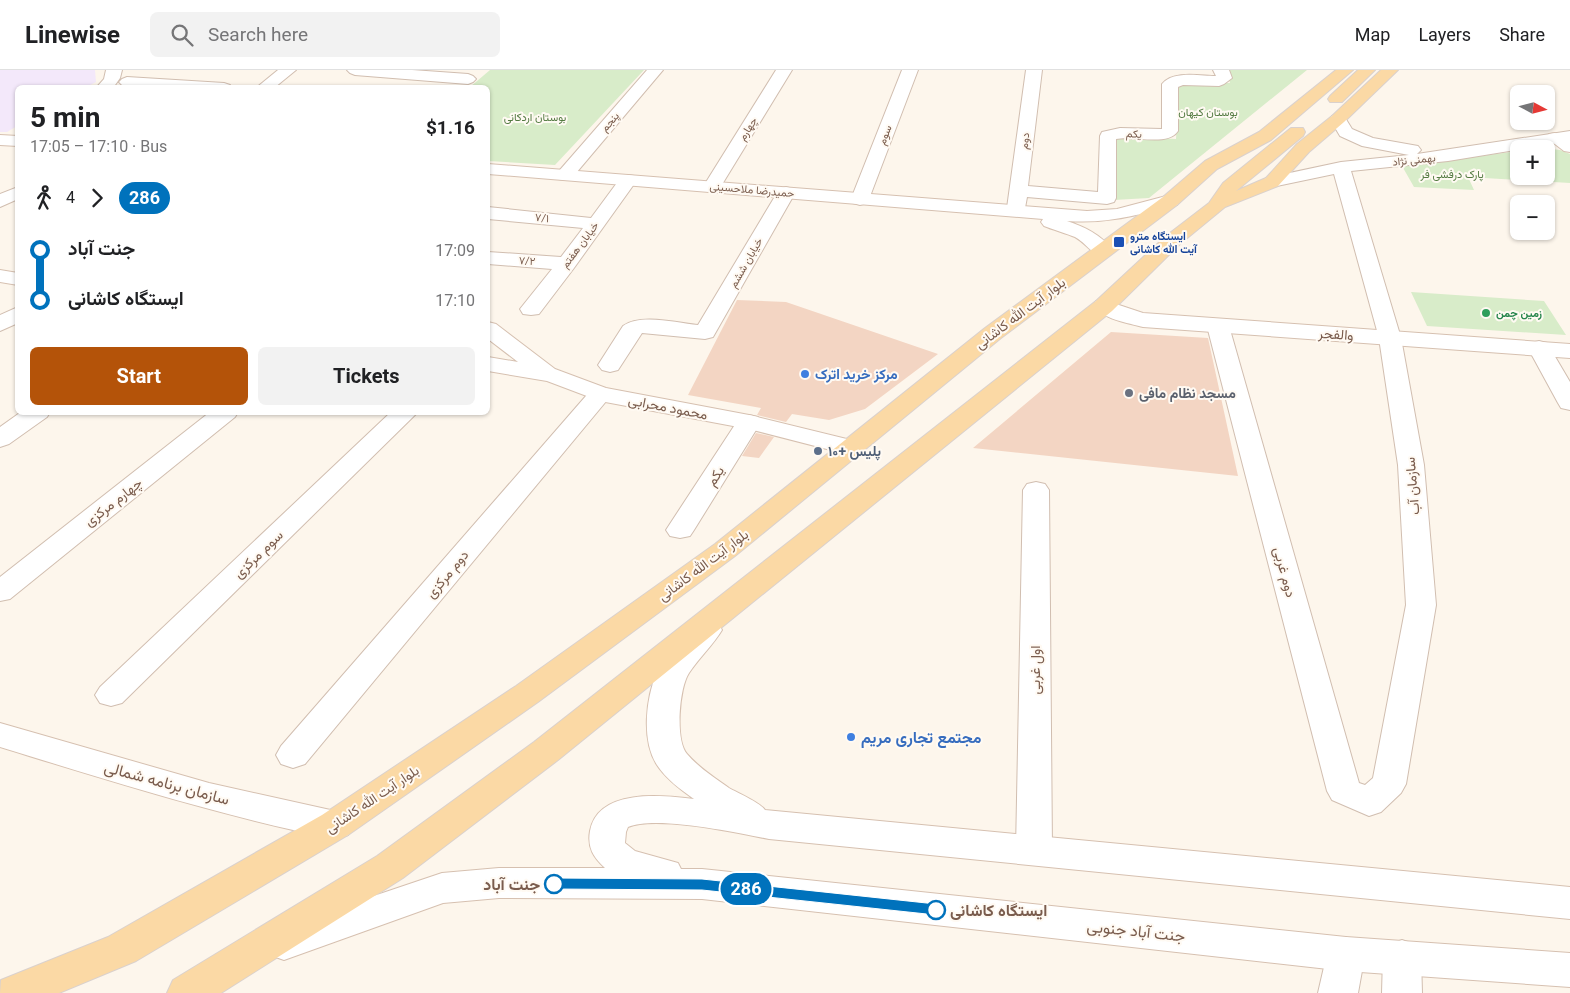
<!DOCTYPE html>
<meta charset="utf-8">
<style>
:root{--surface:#fff;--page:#f2f2f2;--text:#202124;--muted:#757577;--line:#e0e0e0;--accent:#b45309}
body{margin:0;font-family:Roboto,Vazirmatn,sans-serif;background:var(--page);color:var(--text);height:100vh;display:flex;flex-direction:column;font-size:19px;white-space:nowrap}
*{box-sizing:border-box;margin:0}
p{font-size:16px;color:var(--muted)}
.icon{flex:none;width:28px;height:28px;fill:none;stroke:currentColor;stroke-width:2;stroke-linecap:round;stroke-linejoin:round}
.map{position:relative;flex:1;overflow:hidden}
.panel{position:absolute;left:15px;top:15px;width:475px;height:330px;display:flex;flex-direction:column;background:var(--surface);border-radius:8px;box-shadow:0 1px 4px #0004}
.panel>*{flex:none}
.badge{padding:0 10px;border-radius:16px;font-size:18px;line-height:32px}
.needle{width:32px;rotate:97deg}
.controls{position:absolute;left:1510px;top:15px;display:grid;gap:10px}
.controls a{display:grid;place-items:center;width:45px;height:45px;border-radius:8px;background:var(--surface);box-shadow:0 1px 4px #0004;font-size:25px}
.map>.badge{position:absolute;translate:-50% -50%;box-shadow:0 0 0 2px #fff}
.legs{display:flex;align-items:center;gap:8px;height:55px;padding:0 15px;font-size:16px}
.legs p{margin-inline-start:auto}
.head{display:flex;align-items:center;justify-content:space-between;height:85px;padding:0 15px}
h1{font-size:28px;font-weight:700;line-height:38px}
.action{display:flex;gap:10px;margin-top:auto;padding:10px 15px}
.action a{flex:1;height:58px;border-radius:8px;background:var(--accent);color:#fff;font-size:20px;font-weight:700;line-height:58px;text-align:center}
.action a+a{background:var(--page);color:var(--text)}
ul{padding:0 15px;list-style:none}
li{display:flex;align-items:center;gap:18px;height:50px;font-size:19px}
li i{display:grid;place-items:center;width:8px;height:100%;margin:0 6px;background:currentColor}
li i::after{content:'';width:12px;height:12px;margin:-6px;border:4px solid;border-radius:50%;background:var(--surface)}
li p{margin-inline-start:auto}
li:first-child i{background:linear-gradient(#0000 50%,currentColor 0)}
li:last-child i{background:linear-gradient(currentColor 50%,#0000 0)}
header{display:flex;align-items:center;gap:30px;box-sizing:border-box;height:70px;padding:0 25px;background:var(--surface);border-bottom:1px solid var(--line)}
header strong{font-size:24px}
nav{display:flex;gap:28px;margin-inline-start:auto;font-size:18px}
.search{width:350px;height:45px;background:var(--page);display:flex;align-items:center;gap:12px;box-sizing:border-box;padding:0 18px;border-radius:8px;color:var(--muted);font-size:19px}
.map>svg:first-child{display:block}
.education{fill:#f3e8fa}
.green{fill:#d8ecc9}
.building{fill:#f3d5c3}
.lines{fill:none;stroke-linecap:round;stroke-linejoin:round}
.street-casing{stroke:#d1beb0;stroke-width:2}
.secondary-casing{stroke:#d6c0b0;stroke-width:2}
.primary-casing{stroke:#dad1cd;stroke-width:2}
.street{fill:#fff;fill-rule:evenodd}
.secondary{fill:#fff;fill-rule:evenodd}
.primary{fill:#fbd9a5;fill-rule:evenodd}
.line-1{fill:#0072bc;stroke:#fff}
.transit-dot{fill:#1a4fb4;stroke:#fffaf3;stroke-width:2}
.leisure-dot{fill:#2e9e5b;stroke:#fffaf3;stroke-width:2}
.shop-dot{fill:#3f7fe0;stroke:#fffaf3;stroke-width:2}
.worship-dot{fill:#6b7280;stroke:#fffaf3;stroke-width:2}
.service-dot{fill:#5c6f8a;stroke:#fffaf3;stroke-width:2}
.stop-1-dot{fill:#fff;stroke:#0072bc;stroke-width:2.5}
.labels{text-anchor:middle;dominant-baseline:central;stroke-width:4;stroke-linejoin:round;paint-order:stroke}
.far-park-label{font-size:11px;fill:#537a41;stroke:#fffaf3}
.far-street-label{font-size:11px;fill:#7a5c4d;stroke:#fffaf3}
.far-transit-label{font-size:11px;font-weight:bold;fill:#164399;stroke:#fffaf3;text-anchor:start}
.far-leisure-label{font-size:11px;font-weight:bold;fill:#27864d;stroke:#fffaf3;text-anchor:start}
.street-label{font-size:14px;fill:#7a5c4d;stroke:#fffaf3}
.shop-label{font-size:14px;font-weight:bold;fill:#366cbe;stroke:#fffaf3;text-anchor:start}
.worship-label{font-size:14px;font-weight:bold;fill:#5b616d;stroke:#fffaf3;text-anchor:start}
.service-label{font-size:14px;font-weight:bold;fill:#4e5e75;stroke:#fffaf3;text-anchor:start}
.near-shop-label{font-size:16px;font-weight:bold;fill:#366cbe;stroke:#fffaf3;text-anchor:start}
.near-street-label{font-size:16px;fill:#7a5c4d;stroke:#fffaf3}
.near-stop-label{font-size:16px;font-weight:bold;fill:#7a5c4d;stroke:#fffaf3;text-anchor:end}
</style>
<header>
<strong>Linewise</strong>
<div class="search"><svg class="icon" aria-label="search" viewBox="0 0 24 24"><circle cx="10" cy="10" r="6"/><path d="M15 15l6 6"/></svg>Search here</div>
<nav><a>Map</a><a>Layers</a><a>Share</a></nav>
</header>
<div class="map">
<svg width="1570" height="923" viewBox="0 0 1570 923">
<rect width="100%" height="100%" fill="#fdf6ec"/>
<path class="education" d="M 0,0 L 95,0 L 96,12 L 86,17 L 18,18 L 17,56 L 7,62 L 0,62 Z"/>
<path class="green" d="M 490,0 L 644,0 L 555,95 L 488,91 L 488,18 L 470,17 Z
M 1226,0 L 1307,0 L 1149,128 L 1114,130 L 1116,66 L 1176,69 L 1179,12 L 1230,13 Z
M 1543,78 L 1560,80 L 1570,84 L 1570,113 L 1468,107 L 1474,120 L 1414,117 L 1402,96 L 1519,81 L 1519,106 L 1546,106 L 1546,79 L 1537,79 Z
M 1411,222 L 1544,231 L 1566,265 L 1427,256 Z"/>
<path class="building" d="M 737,230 L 786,232 L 938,284 L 865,339 L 829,350 L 792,344 L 786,352 L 757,345 L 761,338 L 688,325 Z
M 1111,262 L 1208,268 L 1238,406 L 973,378 Z
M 756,363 L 774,367 L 759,388 L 742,386 Z"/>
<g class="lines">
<g class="street-casing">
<path id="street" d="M 106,0 L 122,0 L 120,8 L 113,18 L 96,18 L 104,9 Z
M 278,0 L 296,0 L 274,18 L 256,18 Z
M 347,0 L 412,0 L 468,4 L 473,6 L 476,9 L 473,12 L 468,14 L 355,5 L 350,3 Z
M 647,0 L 663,0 L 571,109 L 565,110 L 559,109 L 556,105 L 559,101 Z
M 776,0 L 792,0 L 718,121 L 712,122 L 706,121 L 703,117 Z
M 902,0 L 918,0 L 869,129 L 867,133 L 860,135 L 853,133 L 851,129 Z
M 1026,0 L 1042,0 L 1028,116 L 1098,122 L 1100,66 L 1102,62 L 1120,58 L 1162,59 L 1162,14 C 1173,0 1201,6 1216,6 L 1213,0 L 1229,0 L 1232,8 L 1224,14 L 1219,16 L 1183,15 L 1178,17 L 1178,61 C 1168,77 1133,65 1116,69 L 1116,128 L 1114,132 L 1107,134 L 1027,127 L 1025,138 L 1023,142 L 1016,144 L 1009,142 L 1007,138 Z
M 127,7 L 224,13 L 230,15 L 231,18 L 141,18 L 122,15 L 119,12 L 122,9 Z
M 1338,44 L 1344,46 L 1352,59 L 1373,68 L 1418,76 L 1421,80 L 1417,84 L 1570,61 L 1570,71 L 1448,91 L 1351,101 L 1401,268 L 1424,395 L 1436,535 L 1406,714 L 1401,723 L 1381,742 L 1369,746 L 1332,730 L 1327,721 L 1207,256 L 1210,251 L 1218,249 L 1226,251 L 1229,256 L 1359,713 L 1365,715 L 1373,708 L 1406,535 L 1398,395 L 1379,268 L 1334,104 L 1272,117 L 1266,116 L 1263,112 L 1266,108 L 1341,92 L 1409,85 L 1362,76 L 1340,66 L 1330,49 L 1332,46 Z
M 628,105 L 634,106 L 637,110 L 574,198 L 539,244 L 531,245 L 523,244 L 520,239 L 552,199 L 488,194 L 488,182 L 561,187 L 583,158 L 488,149 L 488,137 L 591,148 L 622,106 Z
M 18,117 L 18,129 L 0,137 L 0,124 Z
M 786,117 L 793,119 L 795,123 L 713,267 L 705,269 L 642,263 L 618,300 L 610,302 L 602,300 L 598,295 L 623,256 C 640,243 678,253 698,255 L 777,123 L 779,119 Z
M 18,237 L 18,253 L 0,261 L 0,245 Z
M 1539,271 L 1547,273 L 1570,312 L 1570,340 L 1561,338 L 1558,333 L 1528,278 L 1531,273 Z
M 600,317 L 608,319 L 612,324 L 608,329 L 305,694 L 293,698 L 281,694 L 276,685 L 281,676 L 592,319 Z
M 21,342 L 50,342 L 47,347 L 9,374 L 0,377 L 0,357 Z
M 210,342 L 238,342 L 235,347 L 10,529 L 0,531 L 0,507 Z
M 391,342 L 418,342 L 122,633 L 111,636 L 100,633 L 95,625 L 100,617 Z
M 749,345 L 758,347 L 761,352 L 694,460 L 690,466 L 680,468 L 670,466 L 666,460 L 740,347 Z
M 1036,412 L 1045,414 L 1049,420 L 1052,780 L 1047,790 L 1034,795 L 1021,790 L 1016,780 L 1023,420 L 1027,414 Z
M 1346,867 L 1360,872 L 1365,884 L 1358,923 L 1318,923 L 1327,884 L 1332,872 Z
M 1402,870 L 1416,875 L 1421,887 L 1422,923 L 1382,923 L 1383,887 L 1388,875 Z"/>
</g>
<g class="secondary-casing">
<path id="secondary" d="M 1555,63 L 1570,70 L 1570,82 L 1564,81 L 1547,68 L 1549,64 Z
M 0,65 L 18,66 L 18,76 L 0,75 Z
M 488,94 L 1087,141 L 1117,139 L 1170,125 L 1177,127 L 1179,131 L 1177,135 C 1137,145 1108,154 1067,151 C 1084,157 1101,164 1112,180 L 1109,184 C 1092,188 1088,174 1075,167 C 1065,163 1054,160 1044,156 L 1041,152 L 1043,149 L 488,104 Z
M 0,200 L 18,203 L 18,215 L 0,212 Z
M 1104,230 L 1143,243 L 1570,274 L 1570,288 L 1143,257 C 1128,253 1103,249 1093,236 L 1096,231 Z
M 488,252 L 496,254 L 555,299 L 606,318 L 749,345 L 859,372 L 863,377 L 859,382 L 850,385 L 749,359 L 600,331 L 547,311 L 488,301 L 488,287 L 518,292 L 488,269 Z
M 707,550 L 718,553 L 722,560 C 713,575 699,588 689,603 C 679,618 675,670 687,684 C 699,698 715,708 729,718 C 738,723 761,733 765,740 L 1570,817 L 1570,849 L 769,769 C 738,763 656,745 628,757 L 626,762 L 625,773 L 635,781 L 678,793 L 681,799 L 702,799 L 1346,867 L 1570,883 L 1570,917 L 1346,901 L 702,829 L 499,828 L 443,833 L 284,890 L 270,885 L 265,873 L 270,861 L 442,803 L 499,798 L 605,798 C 594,788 587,778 590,761 C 598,718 662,725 694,729 C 681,720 666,709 657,695 C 641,670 646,628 657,602 C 661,592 669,585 676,577 C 686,565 692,554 707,550 Z
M 0,653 L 209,713 L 335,741 L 348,745 L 353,755 L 348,765 L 335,769 C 221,746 111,711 0,677 Z"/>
</g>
<g class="primary-casing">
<path id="primary" d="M 1336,0 L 1353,0 L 1271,70 L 1217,99 L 1177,135 L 1001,268 L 735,486 L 538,632 L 348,765 L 136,891 L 59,923 L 0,923 L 1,910 L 108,867 L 322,745 L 516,616 L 715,474 L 985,258 L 1163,127 L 1205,91 L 1259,62 Z
M 1358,0 L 1375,0 L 1342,32 L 1330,32 L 1328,29 L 1330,26 Z
M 1381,0 L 1398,0 L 1344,52 L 1309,82 L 1278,116 L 1225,137 L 1180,174 L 1112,241 L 558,690 L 403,808 L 221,923 L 167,923 L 173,910 L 377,786 L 534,672 L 1096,231 L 1166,166 L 1209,133 L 1223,113 L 1291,58 L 1303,58 L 1305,62 L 1303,66 L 1236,121 L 1266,108 L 1297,74 L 1332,46 Z"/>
</g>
<use href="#street" class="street"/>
<use href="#secondary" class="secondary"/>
<use href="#primary" class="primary"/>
</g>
<path class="line-1" d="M 554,808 L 702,809 L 936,834 L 941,836 L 943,840 L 941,844 L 936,845 L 702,820 L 554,819 L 550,817 L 548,814 L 550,810 Z"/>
<rect class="transit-dot" x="1113" y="166" width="12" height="12" rx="2.5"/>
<circle class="leisure-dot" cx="1486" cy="243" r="5"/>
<g class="shop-dot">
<circle cx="805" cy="304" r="5"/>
<circle cx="851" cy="667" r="5"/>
</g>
<circle class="worship-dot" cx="1129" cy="323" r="5"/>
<circle class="service-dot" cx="818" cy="381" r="5"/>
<g class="stop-1-dot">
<circle cx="554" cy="814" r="9"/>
<circle cx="936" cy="840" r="9"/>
</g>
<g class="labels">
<g class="far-park-label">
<text x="1208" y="42">بوستان کیهان</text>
<text x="535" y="47">بوستان اردکانی</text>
<text x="1452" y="104">پارک درفشی فر</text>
</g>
<g class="far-street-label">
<text transform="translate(610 52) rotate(-49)">پنجم</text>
<text transform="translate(748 59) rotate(-58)">چهارم</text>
<text transform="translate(1134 64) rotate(4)">یکم</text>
<text transform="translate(885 65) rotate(-69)">سوم</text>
<text transform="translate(1025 71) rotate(-83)">دوم</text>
<text transform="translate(1414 90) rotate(-6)">بهمنی نژاد</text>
<text transform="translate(752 120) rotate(5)">حمیدرضا ملاحسینی</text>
<text transform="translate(542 148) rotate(6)">۷/۱</text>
<text transform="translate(580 175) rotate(-53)">خیابان هفتم</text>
<text transform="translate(527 191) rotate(4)">۷/۲</text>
<text transform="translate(746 193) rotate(-60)">خیابان ششم</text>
</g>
<g class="far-transit-label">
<text x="1130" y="166">ایستگاه مترو<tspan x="1130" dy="13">آیت الله کاشانی</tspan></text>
</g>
<g class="far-leisure-label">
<text x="1496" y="243">زمین چمن</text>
</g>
<g class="street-label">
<text transform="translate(1020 243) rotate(-37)">بلوار آیت الله کاشانی</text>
<text transform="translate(1336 264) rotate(4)">والفجر</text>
<text transform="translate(668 337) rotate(11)">محمود محرابی</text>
<text transform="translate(715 406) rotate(-57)">یکم</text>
<text transform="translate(1412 416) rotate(-95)">سازمان آب</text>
<text transform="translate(113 432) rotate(-38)">چهارم مرکزی</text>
<text transform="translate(258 484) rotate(-44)">سوم مرکزی</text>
<text transform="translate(703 495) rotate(-37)">بلوار آیت الله کاشانی</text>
<text transform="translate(1285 502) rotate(75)">دوم غربی</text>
<text transform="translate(447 504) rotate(-50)">دوم مرکزی</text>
<text transform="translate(1035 600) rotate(-90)">اول غربی</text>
<text transform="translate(372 729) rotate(-34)">بلوار آیت الله کاشانی</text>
</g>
<g class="shop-label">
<text x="815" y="304">مرکز خرید اترک</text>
</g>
<g class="worship-label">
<text x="1139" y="323">مسجد نظام مافی</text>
</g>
<g class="service-label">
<text x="828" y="381">پلیس +۱۰</text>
</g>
<g class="near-shop-label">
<text x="861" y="667">مجتمع تجاری مریم</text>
</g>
<g class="near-street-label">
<text transform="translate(167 713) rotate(15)">سازمان برنامه شمالی</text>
<text transform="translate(1136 861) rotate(6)">جنت آباد جنوبی</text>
</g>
<g class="near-stop-label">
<text x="540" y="814">جنت آباد</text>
<text x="950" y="840" text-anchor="start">ایستگاه کاشانی</text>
</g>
</g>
</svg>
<div class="controls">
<a><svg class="needle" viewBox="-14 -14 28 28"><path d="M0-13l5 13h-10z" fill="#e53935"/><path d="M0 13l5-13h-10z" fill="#757577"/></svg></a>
<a>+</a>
<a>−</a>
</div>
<b class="badge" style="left:746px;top:819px;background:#0072bc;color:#fff">286</b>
<section class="panel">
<div class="head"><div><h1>5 min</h1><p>17:05 – 17:10 · Bus</p></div><b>$1.16</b></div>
<div class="legs"><svg class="icon" aria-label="walk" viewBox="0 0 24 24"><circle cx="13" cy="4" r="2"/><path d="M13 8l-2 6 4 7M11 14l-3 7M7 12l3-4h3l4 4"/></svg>4<svg class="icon" aria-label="forward" viewBox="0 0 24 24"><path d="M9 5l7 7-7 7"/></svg><b class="badge" style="background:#0072bc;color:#fff">286</b></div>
<ul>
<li><i style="color:#0072bc"></i><b>جنت آباد</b><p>17:09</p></li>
<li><i style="color:#0072bc"></i><b>ایستگاه کاشانی</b><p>17:10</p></li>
</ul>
<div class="action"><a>Start</a><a>Tickets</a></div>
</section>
</div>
